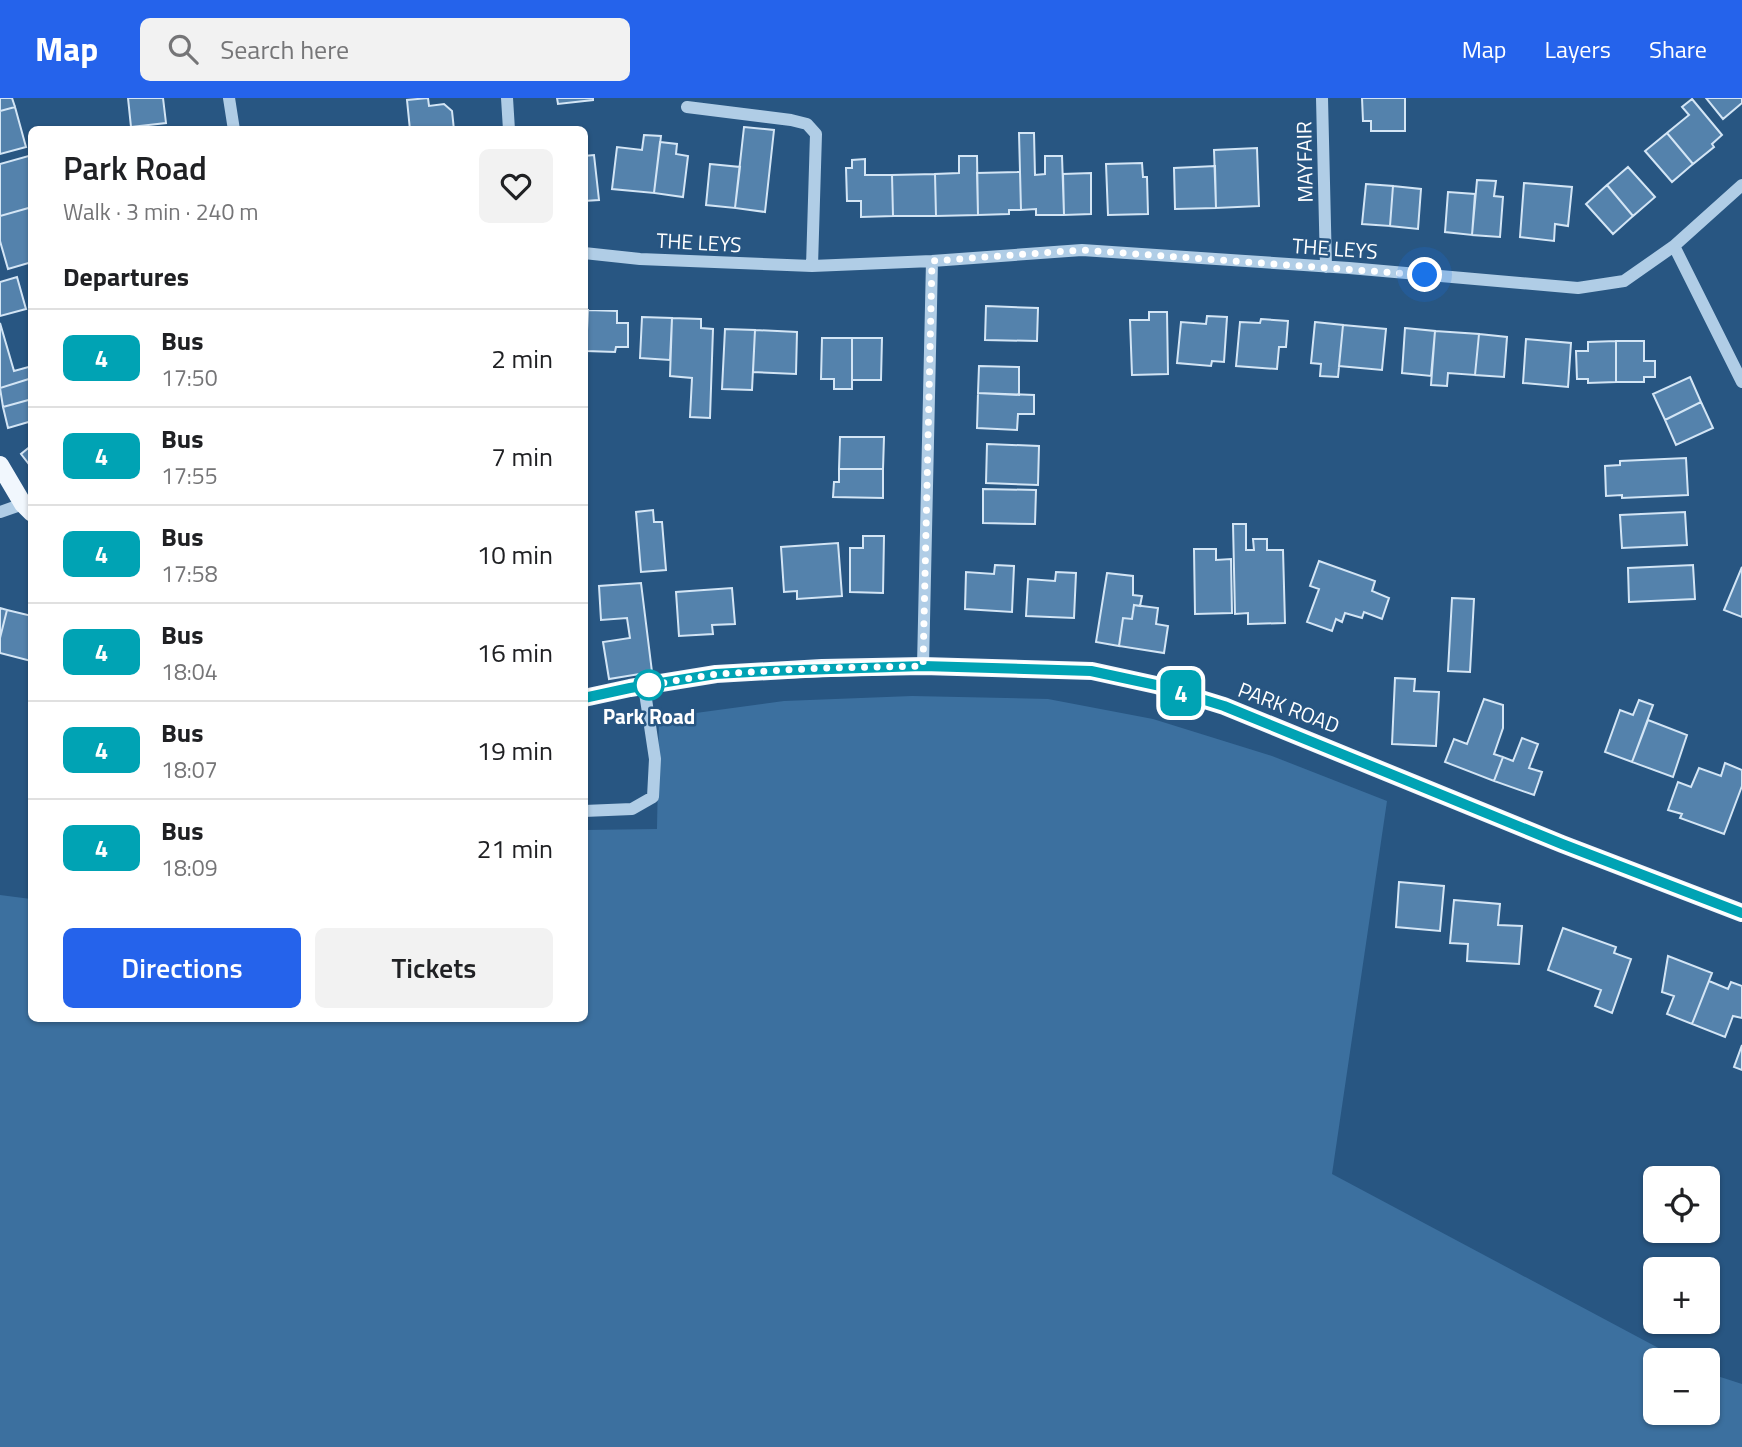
<!DOCTYPE html>
<meta charset="utf-8">
<style>
:root{--surface:#fff;--page:#f2f2f2;--text:#202124;--muted:#757577;--line:#e0e0e0;--accent:#2563eb}
body{margin:0;font-family:"Titillium Web",sans-serif;background:var(--page);color:var(--text);height:100vh;display:flex;flex-direction:column;font-size:26px;white-space:nowrap}
*{box-sizing:border-box;margin:0}
p{font-size:23px;color:var(--muted)}
.icon{flex:none;width:38px;height:38px;fill:none;stroke:currentColor;stroke-width:2;stroke-linecap:round;stroke-linejoin:round}
.map{position:relative;flex:1;overflow:hidden}
.side{position:absolute;left:28px;top:28px;width:560px;height:896px;display:flex;flex-direction:column;background:var(--surface);border-radius:10px;box-shadow:0 2px 5px #0004}
.side>*{flex:none}
.badge{padding:0 14px;border-radius:10px;font-size:24px;line-height:46px}
.tools{position:absolute;left:1643px;top:1068px;display:grid;gap:14px}
.tools a{display:grid;place-items:center;width:77px;height:77px;border-radius:10px;background:var(--surface);box-shadow:0 2px 5px #0004;font-size:35px}
.you{position:absolute;width:35px;height:35px;margin:-18px;border:5px solid #fff;border-radius:50%;background:#1a73e8;box-shadow:0 0 0 10px #1a73e833}
.map>.badge{position:absolute;translate:-50% -50%;box-shadow:0 0 0 4px #fff}
h2{padding:0 35px;font-size:26px;line-height:63px}
.round{display:grid;place-items:center;flex:none;width:74px;height:74px;border-radius:10px;background:var(--page)}
.summary{display:flex;align-items:center;justify-content:space-between;height:119px;padding:0 35px}
h1{font-size:33px;font-weight:600;line-height:52px}
.primary-button{display:flex;gap:14px;margin-top:auto;padding:14px 35px}
.primary-button a{flex:1;height:80px;border-radius:10px;background:var(--accent);color:#fff;font-size:28px;font-weight:600;line-height:80px;text-align:center}
.primary-button a+a{background:var(--page);color:var(--text)}
ul{padding:0;list-style:none}
li{display:flex;align-items:center;gap:21px;height:98px;padding:0 35px;border-top:2px solid var(--line)}
li div{flex:1}
li b{display:block;font-size:26px}
li em{font-style:normal}
li .badge{min-width:77px;font-weight:700;text-align:center}
header{display:flex;align-items:center;gap:42px;box-sizing:border-box;height:98px;padding:0 35px;background:var(--accent);color:#fff}
header strong{font-size:33px}
nav{display:flex;gap:38px;margin-inline-start:auto;font-size:24px}
.search{width:490px;height:63px;background:var(--page);display:flex;align-items:center;gap:18px;box-sizing:border-box;padding:0 24px;border-radius:10px;color:var(--muted);font-size:26px}
.map>svg:first-child{display:block}
.green{fill:#3c709f}
.building{fill:#5482ac;stroke:#d3e5f5;stroke-width:2}
.lines{fill:none;stroke-linecap:round;stroke-linejoin:round}
.minor{stroke:#b0cde6;stroke-width:12}
.major{stroke:#f1f7fd;stroke-width:18}
.line-casing{stroke:#fff;stroke-width:16}
.line{stroke:#00a3b4;stroke-width:10}
.walk{stroke:#fff;stroke-width:7;stroke-dasharray:0 12.6}
.stop-dot{fill:#fff;stroke:#00a3b4;stroke-width:3.5}
.labels{text-anchor:middle;dominant-baseline:central;stroke-width:5;stroke-linejoin:round;paint-order:stroke}
.street-label{font-size:21px;fill:#fff;stroke:#285682}
.stop-label{font-size:21px;font-weight:bold;fill:#fff;stroke:#285682}
</style>
<header>
<strong>Map</strong>
<div class="search"><svg class="icon" aria-label="search" viewBox="0 0 24 24"><circle cx="10" cy="10" r="6"/><path d="M15 15l6 6"/></svg>Search here</div>
<nav><a>Map</a><a>Layers</a><a>Share</a></nav>
</header>
<div class="map">
<svg width="1742" height="1349" viewBox="0 0 1742 1349">
<rect width="100%" height="100%" fill="#285682"/>
<path class="green" d="M 912,598 L 1048,601 L 1153,621 L 1272,658 L 1387,703 L 1332,1076 L 1681,1262 L 1656,1262 L 1656,1314 L 1708,1314 L 1708,1275 L 1742,1286 L 1742,1349 L 0,1349 L 0,797 L 31,801 L 32,920 L 584,920 L 585,732 L 657,731 L 659,620 L 784,603 Z"/>
<path class="building" d="M 0,0 L 12,0 L 15,9 L 0,13 Z
M 128,0 L 163,0 L 166,25 L 131,29 Z
M 428,0 L 429,8 L 444,6 L 452,13 L 454,32 L 410,32 L 407,2 Z
M 557,0 L 593,0 L 593,2 L 558,6 Z
M 1362,0 L 1405,0 L 1405,33 L 1371,33 L 1371,23 L 1363,23 Z
M 1706,0 L 1742,0 L 1742,5 L 1723,21 Z
M 1692,1 L 1722,37 L 1712,46 L 1714,49 L 1693,66 L 1667,35 L 1689,17 L 1682,9 Z
M 15,9 L 26,49 L 0,56 L 0,13 Z
M 744,29 L 774,32 L 765,114 L 735,110 Z
M 1019,35 L 1034,35 L 1035,77 L 1045,76 L 1045,58 L 1062,58 L 1064,117 L 1036,117 L 1036,111 L 1021,112 Z
M 1667,35 L 1693,66 L 1672,84 L 1645,53 Z
M 644,37 L 661,38 L 654,95 L 612,91 L 617,49 L 642,52 Z
M 660,44 L 677,46 L 676,56 L 688,58 L 683,99 L 654,95 Z
M 1257,50 L 1259,108 L 1216,110 L 1214,52 Z
M 32,57 L 32,109 L 0,118 L 0,66 Z
M 594,57 L 599,102 L 584,103 L 584,58 Z
M 959,58 L 977,58 L 978,117 L 936,118 L 935,76 L 959,75 Z
M 865,61 L 865,77 L 892,77 L 893,118 L 861,119 L 861,103 L 847,103 L 846,70 L 852,70 L 852,62 Z
M 1142,65 L 1143,79 L 1147,79 L 1148,116 L 1108,117 L 1106,66 Z
M 710,66 L 740,69 L 735,110 L 706,107 Z
M 1215,68 L 1216,110 L 1175,111 L 1174,70 Z
M 1628,69 L 1655,99 L 1633,118 L 1607,87 Z
M 1020,74 L 1021,112 L 1009,112 L 1009,116 L 978,117 L 977,75 Z
M 1091,75 L 1091,116 L 1064,117 L 1063,76 Z
M 935,76 L 936,118 L 893,118 L 892,77 Z
M 1477,82 L 1496,83 L 1494,98 L 1503,99 L 1500,139 L 1472,137 Z
M 1524,85 L 1572,89 L 1568,128 L 1555,126 L 1554,143 L 1520,139 Z
M 1366,86 L 1393,88 L 1390,128 L 1362,126 Z
M 1607,87 L 1633,118 L 1613,136 L 1586,106 Z
M 1393,88 L 1421,91 L 1418,131 L 1390,128 Z
M 1448,94 L 1475,96 L 1472,137 L 1445,134 Z
M 32,109 L 32,164 L 8,171 L 0,143 L 0,118 Z
M 17,179 L 26,211 L 0,218 L 0,184 Z
M 986,208 L 1038,210 L 1037,243 L 985,242 Z
M 584,212 L 588,212 L 586,253 L 584,253 Z
M 588,212 L 617,213 L 617,225 L 628,225 L 628,249 L 616,249 L 615,254 L 586,253 Z
M 1149,214 L 1167,214 L 1168,276 L 1132,277 L 1130,222 L 1149,222 Z
M 1207,218 L 1227,219 L 1224,264 L 1212,263 L 1211,268 L 1177,265 L 1181,224 L 1206,226 Z
M 642,219 L 672,220 L 670,262 L 640,260 Z
M 672,220 L 701,221 L 701,230 L 713,231 L 710,320 L 690,319 L 692,280 L 670,278 Z
M 1261,221 L 1288,223 L 1286,249 L 1279,249 L 1277,271 L 1236,268 L 1240,224 L 1260,225 Z
M 1315,224 L 1343,227 L 1338,279 L 1320,278 L 1321,266 L 1311,265 Z
M 0,225 L 14,273 L 32,268 L 32,280 L 0,290 Z
M 1343,227 L 1386,231 L 1382,272 L 1339,268 Z
M 1405,230 L 1435,233 L 1431,278 L 1402,275 Z
M 725,231 L 755,232 L 752,292 L 722,291 Z
M 755,232 L 797,234 L 796,276 L 753,274 Z
M 1435,233 L 1479,236 L 1475,277 L 1448,275 L 1447,288 L 1431,287 Z
M 1479,236 L 1507,239 L 1504,279 L 1475,277 Z
M 822,240 L 852,240 L 852,291 L 834,291 L 834,281 L 821,281 Z
M 852,240 L 882,240 L 881,282 L 852,282 Z
M 1526,241 L 1571,245 L 1568,289 L 1523,285 Z
M 1616,243 L 1644,243 L 1644,263 L 1655,263 L 1655,279 L 1644,279 L 1644,284 L 1616,284 Z
M 1616,243 L 1616,284 L 1588,285 L 1588,281 L 1577,281 L 1576,253 L 1588,253 L 1588,244 Z
M 979,268 L 1019,269 L 1019,297 L 978,295 Z
M 1690,279 L 1701,304 L 1665,322 L 1653,296 Z
M 32,280 L 32,301 L 3,309 L 0,290 Z
M 978,295 L 1034,297 L 1034,316 L 1018,316 L 1017,332 L 977,330 Z
M 32,301 L 32,323 L 8,330 L 3,309 Z
M 1701,304 L 1713,330 L 1676,347 L 1665,322 Z
M 840,339 L 884,339 L 883,371 L 839,371 Z
M 987,346 L 1039,348 L 1038,387 L 986,385 Z
M 32,347 L 32,370 L 21,356 Z
M 1686,360 L 1688,397 L 1622,400 L 1622,397 L 1606,398 L 1605,368 L 1620,367 L 1620,363 Z
M 839,371 L 883,371 L 883,400 L 833,399 L 834,384 L 839,384 Z
M 983,391 L 1036,392 L 1035,426 L 983,425 Z
M 653,412 L 654,424 L 662,424 L 666,472 L 641,474 L 636,414 Z
M 1685,414 L 1687,447 L 1622,450 L 1620,417 Z
M 1233,426 L 1246,426 L 1246,452 L 1254,452 L 1253,441 L 1267,441 L 1267,452 L 1283,452 L 1285,525 L 1248,526 L 1248,515 L 1235,516 Z
M 863,438 L 884,438 L 883,495 L 850,494 L 850,450 L 863,450 Z
M 838,445 L 842,498 L 797,501 L 797,493 L 784,494 L 781,449 Z
M 1194,451 L 1216,451 L 1216,462 L 1231,461 L 1232,515 L 1195,516 Z
M 1319,463 L 1375,483 L 1372,493 L 1389,500 L 1382,521 L 1364,514 L 1362,520 L 1345,515 L 1342,524 L 1336,521 L 1332,533 L 1307,524 L 1319,491 L 1310,488 Z
M 995,467 L 1014,468 L 1012,514 L 965,511 L 966,474 L 994,476 Z
M 1693,467 L 1695,501 L 1629,504 L 1628,470 Z
M 1742,469 L 1742,519 L 1724,512 Z
M 1056,474 L 1076,475 L 1074,520 L 1026,518 L 1028,481 L 1055,483 Z
M 1107,475 L 1133,478 L 1133,497 L 1142,498 L 1140,508 L 1134,507 L 1132,521 L 1123,520 L 1119,548 L 1096,544 Z
M 641,485 L 652,574 L 609,581 L 603,544 L 630,540 L 627,520 L 601,522 L 599,488 Z
M 732,490 L 735,526 L 712,527 L 713,536 L 679,538 L 676,494 Z
M 1452,500 L 1474,501 L 1470,574 L 1448,573 Z
M 1134,507 L 1158,510 L 1156,526 L 1168,528 L 1164,555 L 1119,548 L 1123,520 L 1132,521 Z
M 0,510 L 7,512 L 0,540 Z
M 7,512 L 32,518 L 31,563 L 0,555 L 0,540 Z
M 1395,580 L 1415,581 L 1414,593 L 1439,594 L 1436,648 L 1392,646 Z
M 1484,601 L 1503,607 L 1503,630 L 1494,656 L 1503,659 L 1494,683 L 1445,664 L 1454,641 L 1467,646 Z
M 1639,602 L 1653,607 L 1632,664 L 1605,654 L 1620,612 L 1633,617 Z
M 1648,622 L 1687,637 L 1673,679 L 1632,664 Z
M 1522,640 L 1538,646 L 1529,670 L 1542,674 L 1534,697 L 1494,683 L 1503,659 L 1513,663 Z
M 1725,665 L 1742,672 L 1742,688 L 1724,736 L 1680,720 L 1682,716 L 1668,712 L 1678,684 L 1691,689 L 1699,670 L 1721,678 Z
M 1399,784 L 1444,788 L 1440,833 L 1396,829 Z
M 1454,802 L 1500,806 L 1498,827 L 1522,828 L 1519,866 L 1467,863 L 1468,846 L 1450,845 Z
M 1563,830 L 1616,849 L 1614,855 L 1631,861 L 1612,915 L 1595,908 L 1601,892 L 1548,872 Z
M 1668,858 L 1712,875 L 1692,926 L 1667,916 L 1674,898 L 1662,894 Z
M 1709,883 L 1728,891 L 1731,884 L 1742,888 L 1742,920 L 1733,918 L 1725,939 L 1692,926 Z
M 1742,947 L 1742,972 L 1734,969 Z"/>
<g class="lines">
<path class="minor" d="M 229,0 L 234,32
M 507,0 L 509,32
M 1322,0 L 1326,169
M 687,9 L 791,22 L 807,26 L 816,36 L 812,168
M 1674,148 L 1742,284
M 584,155 L 640,161 L 812,168 L 932,163 L 1082,152 L 1349,170 L 1578,190 L 1624,183 L 1674,148 L 1742,87
M 0,414 L 23,406
M 923,568 L 932,163
M 584,713 L 632,711 L 653,699 L 655,661 L 644,588"/>
<path class="major" d="M 0,367 L 23,406 L 32,415
M 584,600 L 630,590 L 716,576 L 822,570 L 923,568 L 1092,573 L 1156,587 L 1224,608 L 1562,746 L 1742,815"/>
</g>
<g class="lines">
<g class="line-casing">
<path id="line" d="M 584,600 L 630,590 L 716,576 L 769,573 L 923,568 L 1091,573 L 1156,587 L 1224,608 L 1562,746 L 1742,815"/>
</g>
<use href="#line" class="line"/>
<path class="walk" d="M 649,587 L 644,588 L 716,576 L 822,570 L 923,568 L 932,163 L 1082,152 L 1425,177"/>
</g>
<circle class="stop-dot" cx="649" cy="587" r="14"/>
<g class="labels">
<g class="street-label">
<text transform="translate(1304 64) rotate(-91)">MAYFAIR</text>
<text transform="translate(699 144) rotate(3)">THE LEYS</text>
<text transform="translate(1335 150) rotate(4)">THE LEYS</text>
<text transform="translate(1289 609) rotate(21)">PARK ROAD</text>
</g>
<g class="stop-label">
<text x="649" y="618">Park Road</text>
</g>
</g>
</svg>
<div class="tools">
<a><svg class="icon" aria-label="locate" viewBox="0 0 24 24"><circle cx="12" cy="12" r="6"/><path d="M12 2v4M12 18v4M2 12h4M18 12h4"/></svg></a>
<a>+</a>
<a>−</a>
</div>
<div class="you" style="left:1425px;top:177px"></div>
<b class="badge" style="left:1181px;top:595px;background:#00a3b4;color:#fff">4</b>
<section class="side">
<div class="summary"><div><h1>Park Road</h1><p>Walk · 3 min · 240 m</p></div><a class="round"><svg class="icon" aria-label="heart" viewBox="0 0 24 24"><path d="M12 20l-8-8c-3-5 5-10 8-4 3-6 11-1 8 4z"/></svg></a></div>
<h2>Departures</h2>
<ul>
<li><span class="badge" style="background:#00a3b4;color:#fff">4</span><div><b>Bus</b><p>17:50</p></div><em>2 min</em></li>
<li><span class="badge" style="background:#00a3b4;color:#fff">4</span><div><b>Bus</b><p>17:55</p></div><em>7 min</em></li>
<li><span class="badge" style="background:#00a3b4;color:#fff">4</span><div><b>Bus</b><p>17:58</p></div><em>10 min</em></li>
<li><span class="badge" style="background:#00a3b4;color:#fff">4</span><div><b>Bus</b><p>18:04</p></div><em>16 min</em></li>
<li><span class="badge" style="background:#00a3b4;color:#fff">4</span><div><b>Bus</b><p>18:07</p></div><em>19 min</em></li>
<li><span class="badge" style="background:#00a3b4;color:#fff">4</span><div><b>Bus</b><p>18:09</p></div><em>21 min</em></li>
</ul>
<div class="primary-button"><a>Directions</a><a>Tickets</a></div>
</section>
</div>
